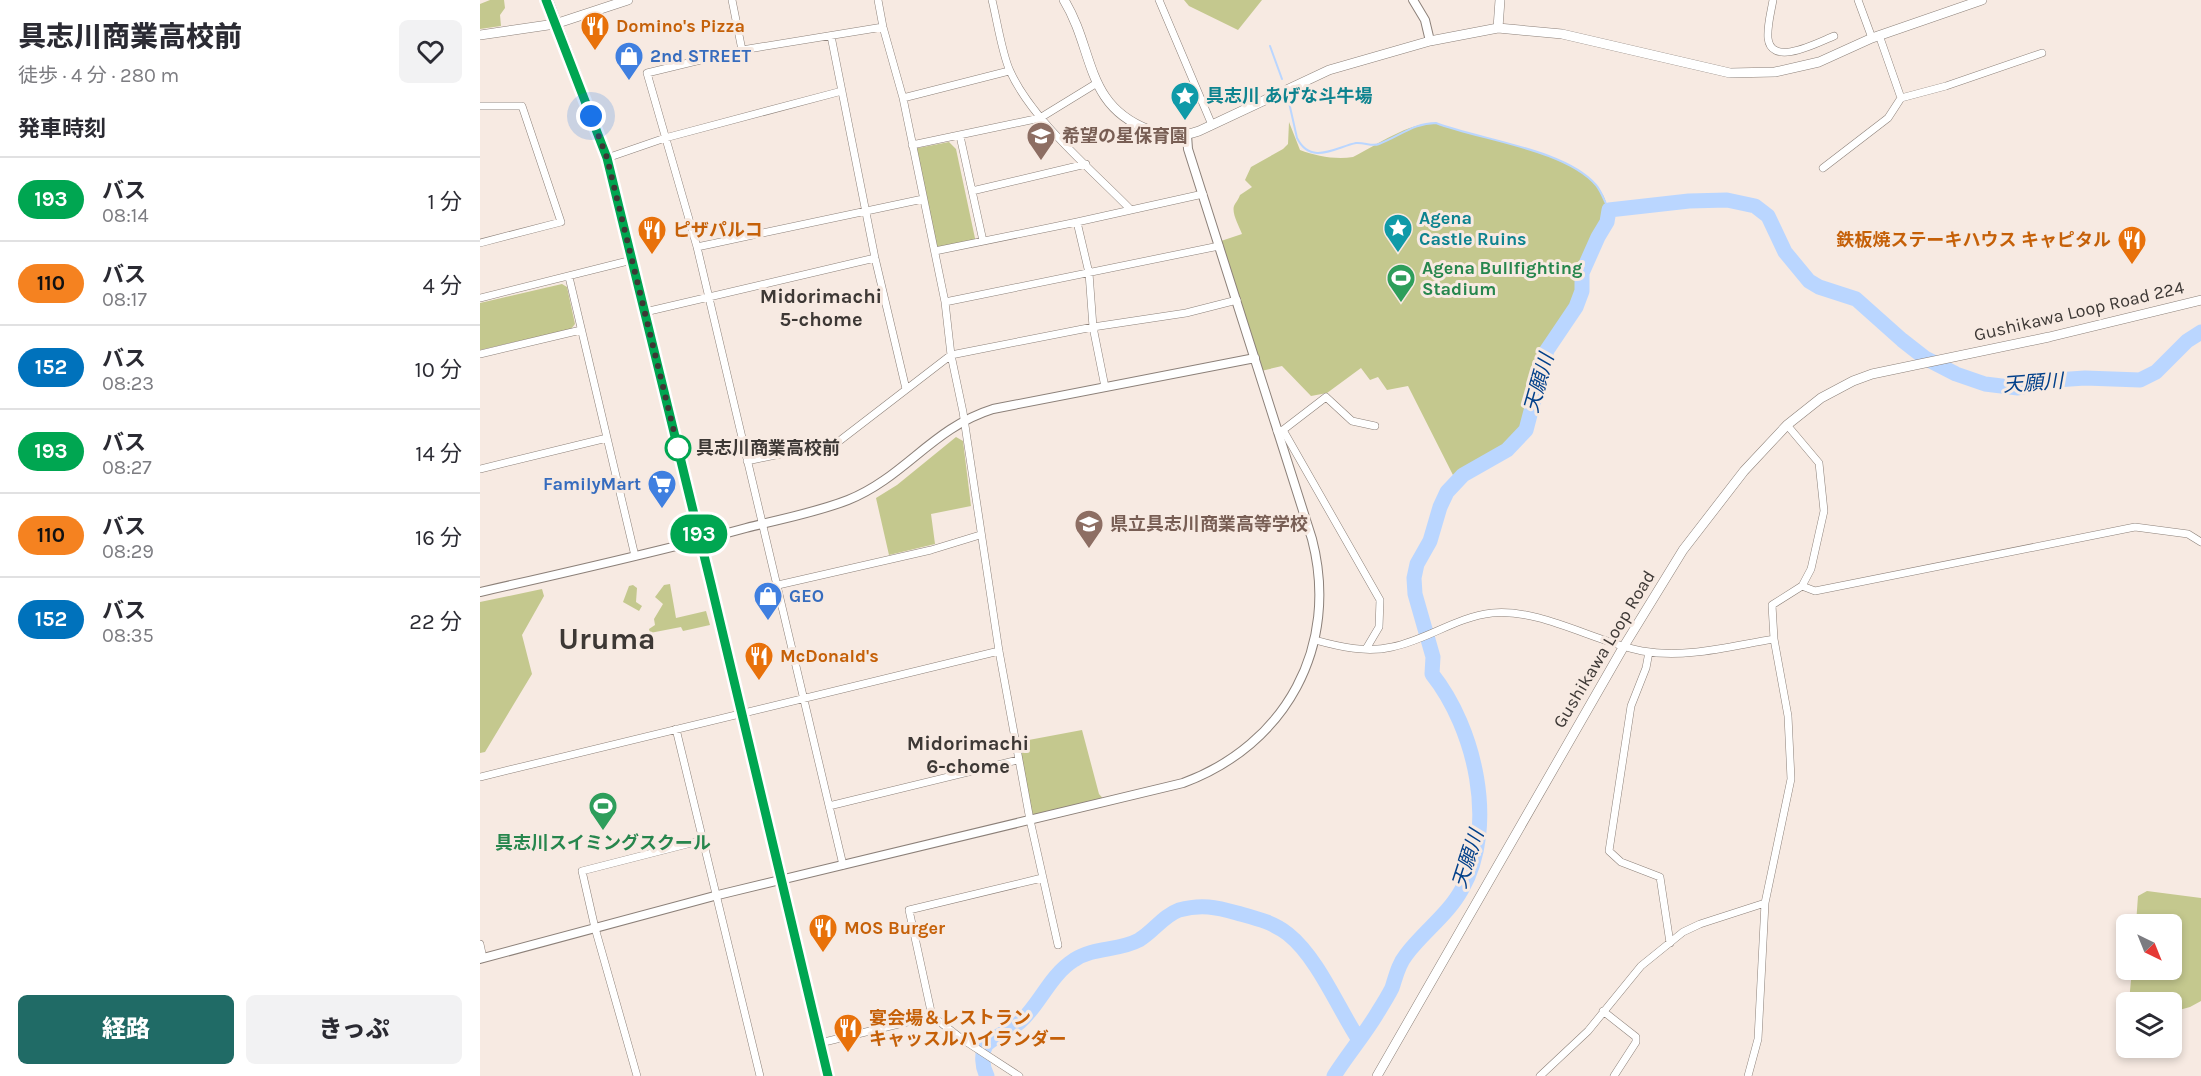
<!DOCTYPE html>
<html lang="ja">
<meta charset="utf-8">
<style>
:root{--surface:#fff;--page:#f2f2f3;--text:#2b2b33;--muted:#7c7c81;--line:#e1e1e2;--accent:#206b66}
body{margin:0;font-family:Karla,"Noto Sans JP",sans-serif;background:var(--page);color:var(--text);height:100vh;display:flex;flex-direction:column;font-size:22px;white-space:nowrap}
*{box-sizing:border-box;margin:0}
p{font-size:20px;color:var(--muted)}
.icon{flex:none;width:33px;height:33px;fill:none;stroke:currentColor;stroke-width:2;stroke-linecap:round;stroke-linejoin:round}
.map{position:relative;flex:1;overflow:hidden}
.drawer{display:flex;flex-direction:column;background:var(--surface);width:480px}
.drawer>*{flex:none}
.badge{padding:0 12px;border-radius:20px;font-size:21px;line-height:39px}
.needle{width:39px;rotate:137deg}
.fabs{position:absolute;left:1636px;top:914px;display:grid;gap:12px}
.fabs a{display:grid;place-items:center;width:66px;height:66px;border-radius:9px;background:var(--surface);box-shadow:0 3px 9px #0003;font-size:30px}
.you{position:absolute;width:30px;height:30px;margin:-15px;border:4px solid #fff;border-radius:50%;background:#1a73e8;box-shadow:0 0 0 9px #1a73e833}
.map>.badge{position:absolute;translate:-50% -50%;box-shadow:0 0 0 3px #fff}
h2{padding:0 18px;font-size:22px;line-height:54px}
.round{display:grid;place-items:center;flex:none;width:63px;height:63px;border-radius:9px;background:var(--page)}
.head{display:flex;align-items:center;justify-content:space-between;height:102px;padding:0 18px}
h1{font-size:28px;font-weight:800;line-height:45px}
.button{display:flex;gap:12px;margin-top:auto;padding:12px 18px}
.button a{flex:1;height:69px;border-radius:9px;background:var(--accent);color:#fff;font-size:24px;font-weight:800;line-height:69px;text-align:center}
.button a+a{background:var(--page);color:var(--text)}
ul{padding:0;list-style:none}
li{display:flex;align-items:center;gap:18px;height:84px;padding:0 18px;border-top:2px solid var(--line)}
li div{flex:1}
li b{display:block;font-size:22px}
li em{font-style:normal}
li .badge{min-width:66px;font-weight:700;text-align:center}
main{display:flex;flex:1;min-height:0}
.map>svg:first-child{display:block}
.green{fill:#c4c88e}
.lines{fill:none;stroke-linecap:round;stroke-linejoin:round}
.stream{stroke:#bad6ff;stroke-width:2}
.river{stroke:#bad6ff;stroke-width:15}
.minor-casing{stroke:#8c8079;stroke-width:8}
.tertiary-casing{stroke:#8c8079;stroke-width:10}
.secondary-casing{stroke:#8c8079;stroke-width:10}
.primary-casing{stroke:#8c8079;stroke-width:12}
.minor{stroke:#fff;stroke-width:7}
.tertiary{stroke:#fff;stroke-width:8}
.secondary{stroke:#fff;stroke-width:9}
.primary{stroke:#fff;stroke-width:10}
.line-casing{stroke:#fff;stroke-width:14}
.line{stroke:#00a651;stroke-width:9}
.walk{stroke:#3d3835;stroke-width:6;stroke-dasharray:0 10.8}
.stop-dot{fill:#fff;stroke:#00a651;stroke-width:3}
.labels{text-anchor:middle;dominant-baseline:central;stroke-width:6;stroke-linejoin:round;paint-order:stroke}
.food-label{font-size:18px;font-weight:bold;fill:#c56008;stroke:#f7eae2;text-anchor:start}
.shop-label{font-size:18px;font-weight:bold;fill:#366cbe;stroke:#f7eae2;text-anchor:start}
.culture-label{font-size:18px;font-weight:bold;fill:#0d838f;stroke:#f7eae2;text-anchor:start}
.education-label{font-size:18px;font-weight:bold;fill:#785e54;stroke:#f7eae2;text-anchor:start}
.leisure-label{font-size:18px;font-weight:bold;fill:#27864d;stroke:#f7eae2;text-anchor:start}
.street-label{font-size:18px;fill:#3d3835;stroke:#f7eae2}
.stop-label{font-size:18px;font-weight:bold;fill:#3d3835;stroke:#f7eae2;text-anchor:start}
.neighbourhood-label{font-size:20px;font-weight:bold;fill:#3d3835;stroke:#f7eae2}
.water-label{font-size:20px;font-style:italic;fill:#02408a;stroke:#f7eae2}
.town-label{font-size:30px;font-weight:bold;fill:#3d3835;stroke:#f7eae2}
</style>
<main>
<section class="drawer">
<div class="head"><div><h1>具志川商業高校前</h1><p>徒歩 · 4 分 · 280 m</p></div><a class="round"><svg class="icon" aria-label="heart" viewBox="0 0 24 24"><path d="M12 20l-8-8c-3-5 5-10 8-4 3-6 11-1 8 4z"/></svg></a></div>
<h2>発車時刻</h2>
<ul>
<li><span class="badge" style="background:#00a651;color:#fff">193</span><div><b>バス</b><p>08:14</p></div><em>1 分</em></li>
<li><span class="badge" style="background:#f58220;color:#111">110</span><div><b>バス</b><p>08:17</p></div><em>4 分</em></li>
<li><span class="badge" style="background:#0072bc;color:#fff">152</span><div><b>バス</b><p>08:23</p></div><em>10 分</em></li>
<li><span class="badge" style="background:#00a651;color:#fff">193</span><div><b>バス</b><p>08:27</p></div><em>14 分</em></li>
<li><span class="badge" style="background:#f58220;color:#111">110</span><div><b>バス</b><p>08:29</p></div><em>16 分</em></li>
<li><span class="badge" style="background:#0072bc;color:#fff">152</span><div><b>バス</b><p>08:35</p></div><em>22 分</em></li>
</ul>
<div class="button"><a>経路</a><a>きっぷ</a></div>
</section>
<div class="map">
<svg width="1721" height="1076" viewBox="0 0 1721 1076">
<rect width="100%" height="100%" fill="#f7eae2"/>
<path class="green" d="M 10,0 L 24,0 L 25,8 L 20,15 L 21,26 L 0,29 L 0,4 Z
M 704,0 L 782,0 L 758,30 L 709,6 Z
M 809,122 L 820,150 C 836,156 856,160 873,157 C 899,144 927,123 956,123 C 1001,140 1084,149 1116,185 C 1144,218 1113,239 1103,271 C 1099,283 1102,295 1096,307 C 1086,328 1069,341 1062,365 C 1055,385 1057,413 1045,431 C 1028,456 998,461 976,481 L 928,386 L 907,390 L 898,377 L 890,380 L 881,368 L 847,393 L 831,396 L 802,366 L 781,371 L 738,242 L 762,234 C 759,226 750,211 755,204 C 757,201 759,198 760,195 L 772,187 L 765,180 L 771,167 L 803,149 L 808,144 Z
M 469,142 L 476,149 L 496,243 L 455,251 L 433,149 Z
M 82,284 L 87,287 L 95,324 L 91,329 L 0,350 L 0,303 Z
M 476,437 L 483,441 L 491,506 L 451,514 L 455,544 L 409,555 L 396,498 L 417,485 Z
M 190,584 L 196,618 L 226,611 L 230,625 L 203,631 L 201,627 L 170,633 L 169,629 L 175,625 L 174,619 L 183,604 L 175,597 L 184,585 Z
M 153,585 L 157,588 L 156,602 L 162,606 L 159,611 L 143,602 L 149,586 Z
M 62,589 L 64,596 L 42,635 L 52,674 L 5,752 L 0,753 L 0,602 Z
M 602,730 L 619,794 L 626,802 L 550,820 L 538,742 Z
M 1667,891 L 1721,898 L 1721,1001 L 1710,1007 L 1692,1012 L 1692,1002 L 1649,1002 L 1652,969 L 1692,969 L 1692,924 L 1656,924 L 1658,896 Z"/>
<g class="lines">
<path class="stream" d="M 790,46 L 802,79
M 808,98 L 817,138 C 831,166 856,147 876,143 C 884,142 892,147 899,144 C 920,136 934,123 956,123 C 1000,140 1085,149 1116,185 C 1122,192 1125,203 1129,210"/>
<path class="river" d="M 507,1076 C 502,1067 501,1053 506,1045 C 516,1035 530,1031 540,1022 C 560,1004 570,975 594,960 C 613,947 639,951 659,940 C 674,931 683,916 699,910 C 721,904 736,907 757,913 C 775,918 793,922 808,934 C 838,958 858,1008 879,1040
M 854,1076 C 868,1054 885,1034 898,1012 C 903,1004 908,996 912,988 C 916,976 918,965 926,955 C 943,932 968,915 982,889 C 1018,826 995,728 952,674 L 953,657 L 935,594 L 934,578 L 937,564 L 950,541 L 960,507 L 967,492 L 983,475 L 1027,450 L 1046,430 L 1067,350 L 1096,307 L 1102,291 L 1102,273 L 1118,237 L 1127,222 L 1129,210 L 1209,201 L 1247,200 L 1275,206 L 1288,216 L 1305,252 L 1329,281 L 1339,287 L 1376,299 L 1422,340 L 1445,358 L 1476,374 L 1505,384 L 1538,388 L 1576,380 L 1605,378 L 1660,380 L 1676,372 L 1707,341 L 1721,332"/>
<g class="minor-casing">
<path id="minor" d="M 252,0 L 262,50
M 398,0 L 403,27 L 423,98 L 465,302 L 471,355 L 483,412 L 519,651 L 550,820 L 578,945
M 512,0 C 517,20 522,54 530,71 C 552,120 612,170 650,209
M 679,0 L 732,125
M 1293,0 C 1291,12 1287,26 1288,38 C 1291,68 1339,42 1354,36
M 1378,0 L 1392,38
M 1399,35 L 1421,98
M 351,36 L 395,258 L 426,389
M 423,98 L 529,71
M 0,106 L 42,106 L 81,222 L 0,243
M 480,136 L 503,241
M 432,145 L 560,118 L 617,83
M 127,158 L 185,138 L 362,91
M 1343,168 L 1408,118 L 1421,98 L 1466,86 L 1562,53
M 492,191 L 606,164
M 597,222 L 609,273 L 613,327 L 625,387
M 217,247 L 443,199
M 455,251 L 597,222 L 723,194
M 89,277 L 155,556
M 0,298 L 152,260
M 465,302 L 739,246
M 165,312 L 395,258
M 0,354 L 101,330
M 803,430 L 846,397 L 872,421 L 895,426
M 797,431 L 803,430 L 900,600 L 899,627 L 886,649
M 267,461 L 358,442 L 471,355 L 613,327 L 706,313 L 757,300
M 0,469 L 127,438
M 298,585 L 451,550 L 500,535
M 1322,586 L 1335,591 L 1655,527 L 1708,534 L 1721,542
M 835,640 C 860,647 887,653 912,647 C 947,640 976,617 1012,613 C 1059,608 1115,642 1162,651 C 1206,659 1251,646 1294,639
M 1169,652 L 1166,668 L 1151,706 L 1129,851 L 1141,862 L 1180,877 L 1190,943
M 196,729 L 280,1076
M 0,777 L 519,651
M 349,806 L 538,760
M 363,865 L 217,247 L 167,73 L 262,50 L 403,27
M 0,944 L 3,958
M 1123,1011 L 1156,1037 L 1156,1042 L 1134,1076
M 340,1043 L 452,1016
M 157,1076 L 115,928 L 102,871 L 223,840
M 539,1076 L 482,1039 L 452,1016 L 429,910 L 562,878
M 1060,1076 L 1108,1031 L 1161,966 L 1203,932 L 1220,924 L 1285,903
M 1268,1076 L 1278,1039 L 1285,903 L 1311,779 L 1308,716 L 1294,639 L 1292,605 L 1322,586 L 1331,569 L 1344,511 L 1339,463 L 1307,425"/>
</g>
<g class="tertiary-casing">
<path id="tertiary" d="M 933,0 L 945,20 L 950,41
M 0,592 C 89,572 178,552 266,528 C 300,519 335,513 368,500 C 425,477 452,428 513,409 L 775,358
M 0,959 L 238,895 L 703,783 C 806,745 860,646 832,539 L 708,149 L 707,135"/>
</g>
<g class="secondary-casing">
<path id="secondary" d="M 584,0 C 615,51 604,105 669,130 C 686,137 702,137 719,131 L 849,70 L 950,41 L 1018,28 L 1082,34 L 1250,73 L 1295,72 L 1339,62 L 1392,38 L 1502,0
M 1018,28 L 1020,0
M 0,35 L 75,24 L 148,0
M 897,1076 L 1144,646 L 1203,550 L 1264,471 L 1307,425 L 1341,398 L 1373,381 L 1392,374 L 1569,337 L 1721,300"/>
</g>
<g class="primary-casing">
<path id="primary" d="M 67,0 L 127,158 L 221,541 L 348,1076"/>
</g>
<use href="#minor" class="minor"/>
<use href="#tertiary" class="tertiary"/>
<use href="#secondary" class="secondary"/>
<use href="#primary" class="primary"/>
</g>
<g class="lines">
<g class="line-casing">
<path id="line" d="M 66,0 L 127,158 L 231,584 L 348,1076"/>
</g>
<use href="#line" class="line"/>
<path class="walk" d="M 111,116 L 127,158 L 198,448"/>
</g>
<defs>
<g id="restaurant-pin" transform="scale(1.5)"><path d="M0 17L-7.5 6A9.5 9.5 0 1 1 7.5 6Z" fill="#e8710a" stroke="#f7eae2"/><path d="M-5-6h1v4h1v-4h1v4h1v-4h1v5L-1.5 .5V6h-2V.5L-5-1ZM5-6V6H3V1.5H1.5Q1.5-4 5-6Z" fill="#fff"/></g>
<g id="shop-pin" transform="scale(1.5)"><path d="M0 17L-7.5 6A9.5 9.5 0 1 1 7.5 6Z" fill="#3f7fe0" stroke="#f7eae2"/><path d="M-5-2.5h2.3a2.7 3.5 0 0 1 5.4 0H5L5.5 6h-11ZM-1.5-2.5h3a1.5 2.3 0 0 0-3 0Z" fill="#fff"/></g>
<g id="sight-pin" transform="scale(1.5)"><path d="M0 17L-7.5 6A9.5 9.5 0 1 1 7.5 6Z" fill="#0f9aa8" stroke="#f7eae2"/><path d="M0-6L1.8-2.2L6-1.7L2.9 1.2L3.7 5.4L0 3.3L-3.7 5.4L-2.9 1.2L-6-1.7L-1.8-2.2Z" fill="#fff"/></g>
<g id="school-pin" transform="scale(1.5)"><path d="M0 17L-7.5 6A9.5 9.5 0 1 1 7.5 6Z" fill="#8d6e63" stroke="#f7eae2"/><path d="M0-5L7-2L0 1L-7-2ZM-4 1L0 2.5L4 1V4Q0 6-4 4Z" fill="#fff"/></g>
<g id="stadium-pin" transform="scale(1.5)"><path d="M0 17L-7.5 6A9.5 9.5 0 1 1 7.5 6Z" fill="#2e9e5b" stroke="#f7eae2"/><path d="M0-5a6.5 5 0 1 0 0 10a6.5 5 0 1 0 0-10ZM-3.5-1.8h7v3.6h-7Z" fill="#fff"/></g>
<g id="supermarket-pin" transform="scale(1.5)"><path d="M0 17L-7.5 6A9.5 9.5 0 1 1 7.5 6Z" fill="#3f7fe0" stroke="#f7eae2"/><path d="M-6-5.5h2.5l.6 2H6L4.5 2H-2.5L-4.4-4H-6ZM-1.5 3.2a1.3 1.3 0 1 0 .1 0ZM3 3.2a1.3 1.3 0 1 0 .1 0Z" fill="#fff"/></g>
</defs>
<g fill-rule="evenodd">
<use href="#restaurant-pin" x="115" y="26"/>
<use href="#shop-pin" x="149" y="56"/>
<use href="#sight-pin" x="705" y="96"/>
<use href="#school-pin" x="561" y="136"/>
<use href="#sight-pin" x="918" y="228"/>
<use href="#restaurant-pin" x="172" y="230"/>
<use href="#restaurant-pin" x="1652" y="240"/>
<use href="#stadium-pin" x="921" y="278"/>
<use href="#supermarket-pin" x="182" y="484"/>
<use href="#school-pin" x="609" y="524"/>
<use href="#shop-pin" x="288" y="596"/>
<use href="#restaurant-pin" x="279" y="656"/>
<use href="#stadium-pin" x="123" y="806"/>
<use href="#restaurant-pin" x="343" y="928"/>
<use href="#restaurant-pin" x="368" y="1028"/>
</g>
<circle class="stop-dot" cx="198" cy="448" r="12"/>
<g class="labels">
<g class="food-label">
<text x="136" y="26">Domino's Pizza</text>
<text x="193" y="230">ピザパルコ</text>
<text x="1631" y="240" text-anchor="end">鉄板焼ステーキハウス キャピタル</text>
<text x="300" y="656">McDonald's</text>
<text x="364" y="928">MOS Burger</text>
<text x="389" y="1018">宴会場＆レストラン<tspan x="389" dy="21">キャッスルハイランダー</tspan></text>
</g>
<g class="shop-label">
<text x="170" y="56">2nd STREET</text>
<text x="161" y="484" text-anchor="end">FamilyMart</text>
<text x="309" y="596">GEO</text>
</g>
<g class="culture-label">
<text x="726" y="96">具志川 あげな斗牛場</text>
<text x="939" y="218">Agena<tspan x="939" dy="21">Castle Ruins</tspan></text>
</g>
<g class="education-label">
<text x="582" y="136">希望の星保育園</text>
<text x="630" y="524">県立具志川商業高等学校</text>
</g>
<g class="leisure-label">
<text x="942" y="268">Agena Bullfighting<tspan x="942" dy="21">Stadium</tspan></text>
<text x="123" y="843" text-anchor="middle">具志川スイミングスクール</text>
</g>
<g class="street-label">
<text transform="translate(1599 311) rotate(-13)">Gushikawa Loop Road 224</text>
<text transform="translate(1124 649) rotate(-59)">Gushikawa Loop Road</text>
</g>
<g class="stop-label">
<text x="216" y="448">具志川商業高校前</text>
</g>
<g class="neighbourhood-label">
<text x="341" y="296">Midorimachi<tspan x="341" dy="23">5-chome</tspan></text>
<text x="488" y="743">Midorimachi<tspan x="488" dy="23">6-chome</tspan></text>
</g>
<g class="water-label">
<text transform="translate(1059 383) rotate(-74)">天願川</text>
<text transform="translate(1553 383) rotate(-4)">天願川</text>
<text transform="translate(988 859) rotate(-72)">天願川</text>
</g>
<g class="town-label">
<text x="127" y="639">Uruma</text>
</g>
</g>
</svg>
<div class="fabs">
<a><svg class="needle" viewBox="-14 -14 28 28"><path d="M0-13l5 13h-10z" fill="#e53935"/><path d="M0 13l5-13h-10z" fill="#7c7c81"/></svg></a>
<a><svg class="icon" aria-label="layers" viewBox="0 0 24 24"><path d="M12 4l9 5-9 5-9-5zM3 14l9 5 9-5"/></svg></a>
</div>
<div class="you" style="left:111px;top:116px"></div>
<b class="badge" style="left:219px;top:534px;background:#00a651;color:#fff">193</b>
</div>
</main>
